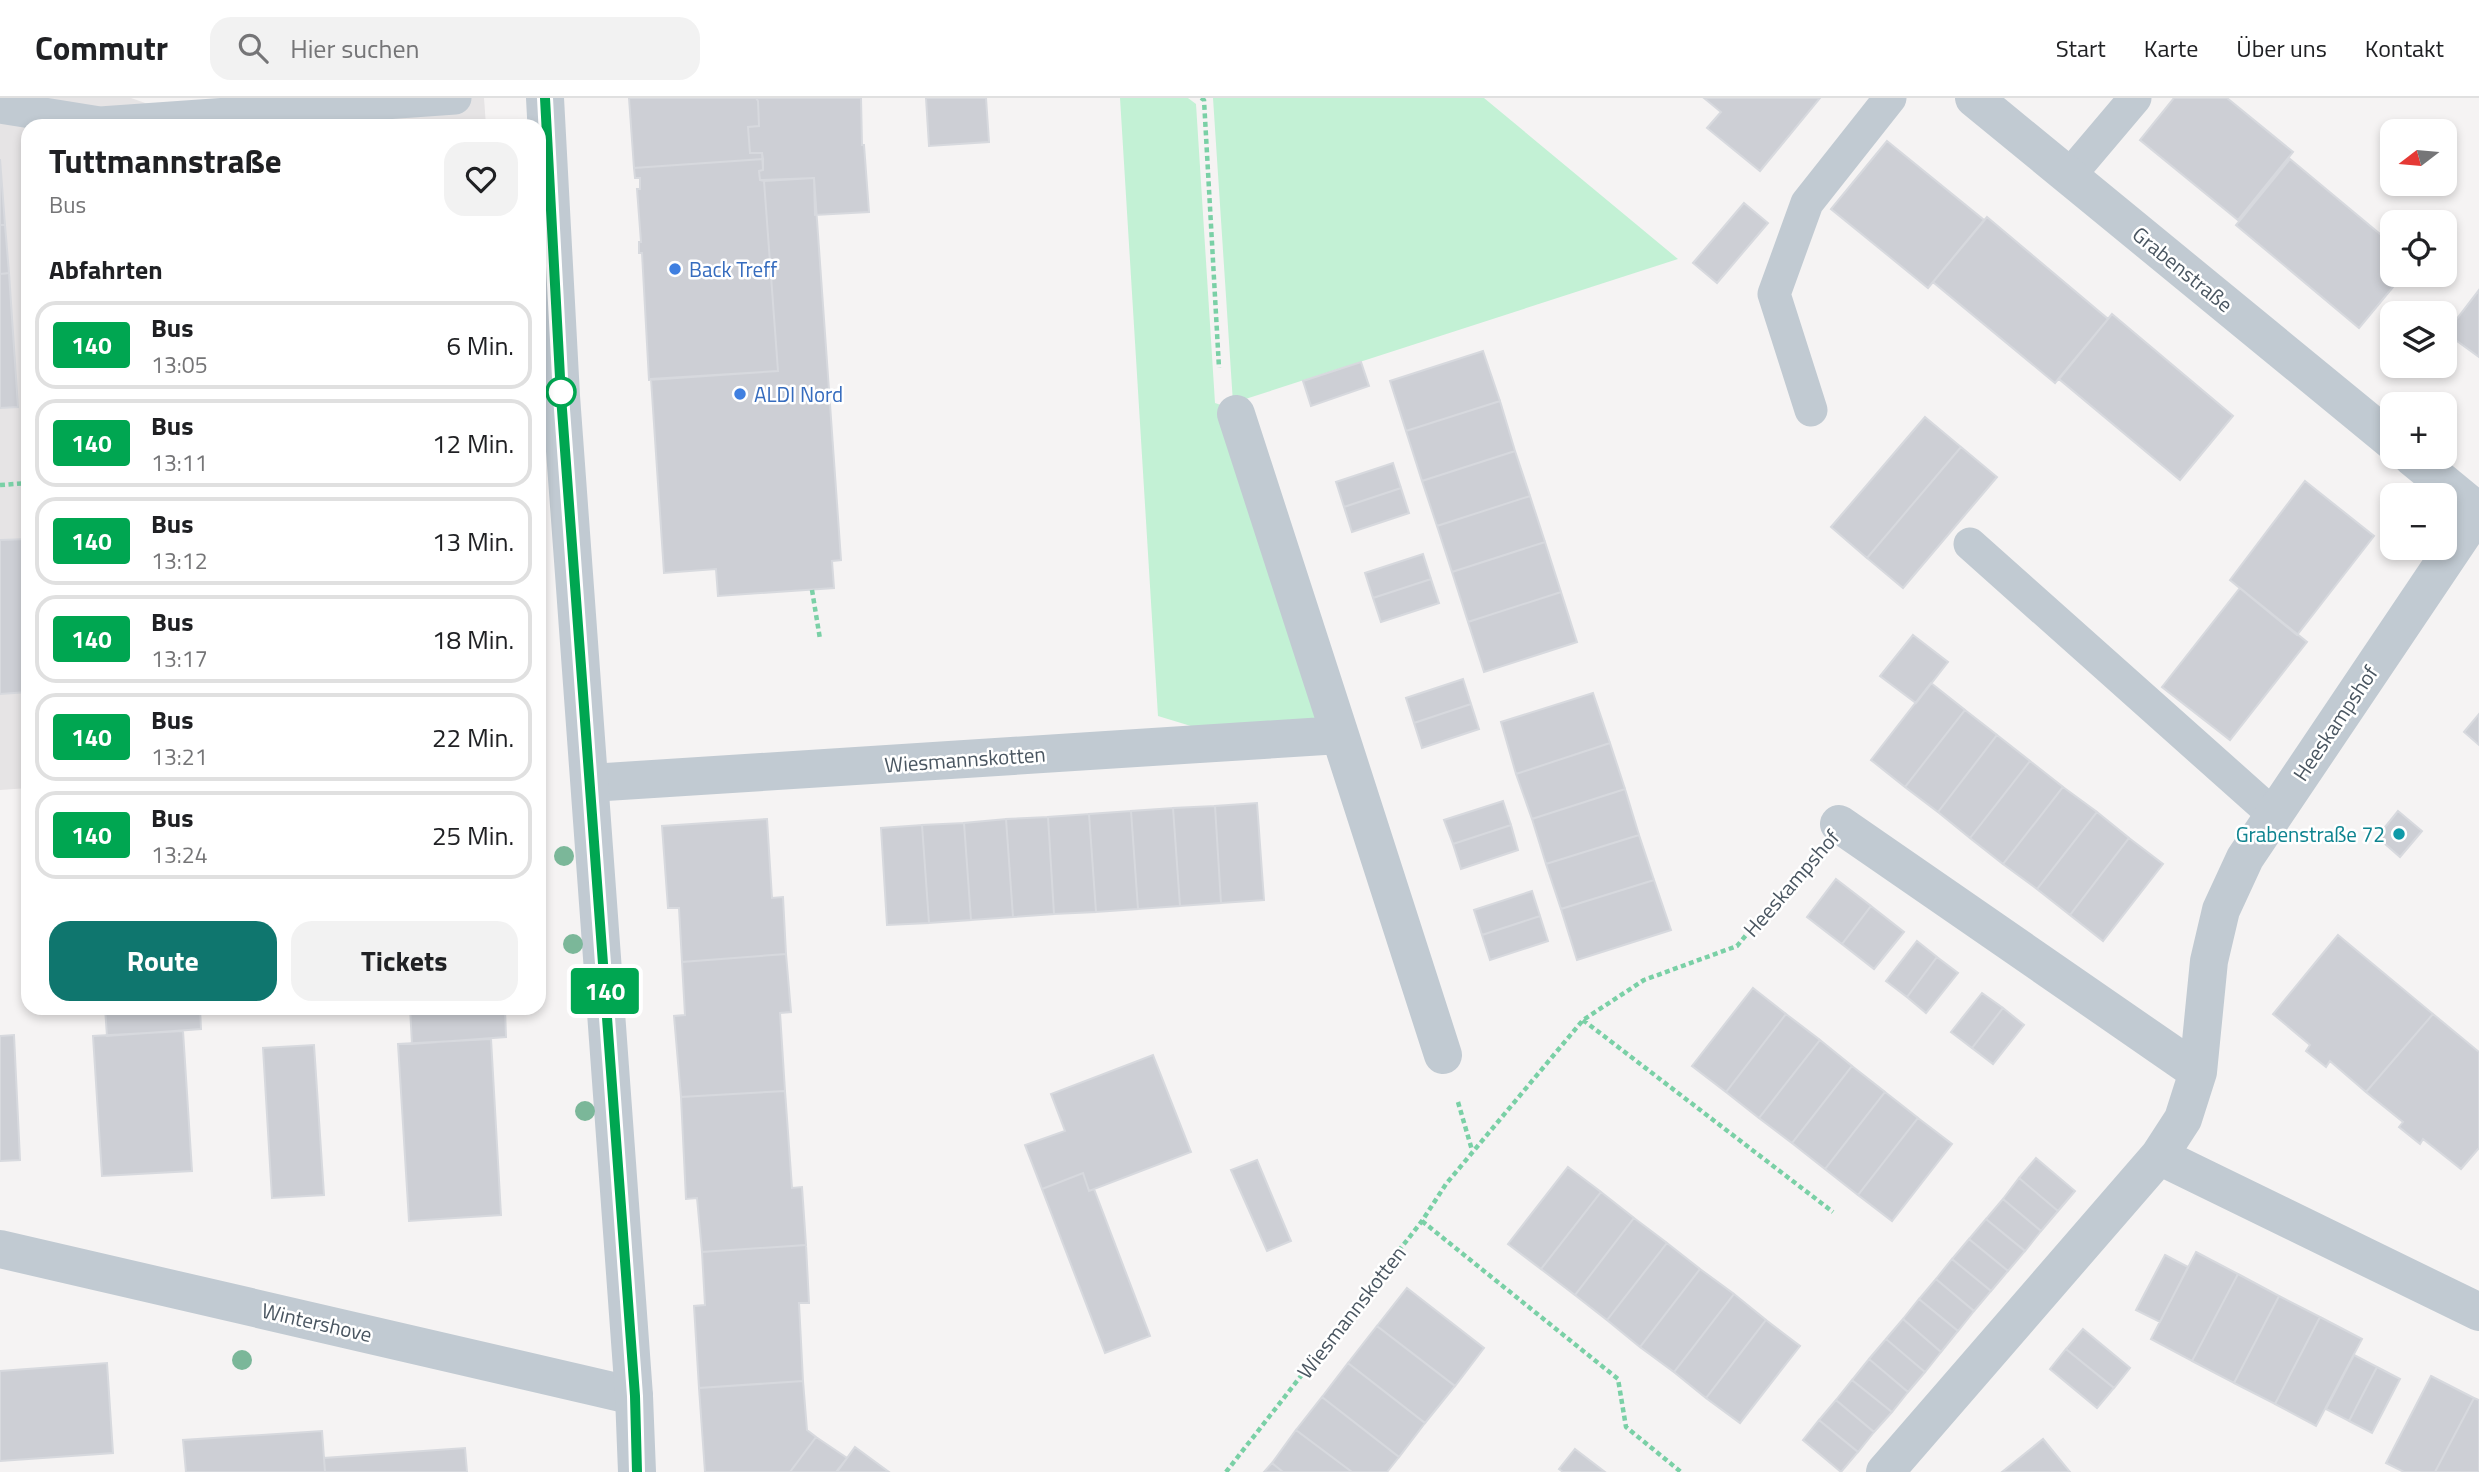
<!DOCTYPE html>
<html lang="de">
<meta charset="utf-8">
<style>
:root{--surface:#fff;--page:#f2f2f2;--text:#202124;--muted:#757577;--line:#e0e0e0;--accent:#0f766e}
body{margin:0;font-family:"Titillium Web",sans-serif;background:var(--page);color:var(--text);height:100vh;display:flex;flex-direction:column;font-size:26px;white-space:nowrap}
*{box-sizing:border-box;margin:0}
p{font-size:23px;color:var(--muted)}
.icon{flex:none;width:38px;height:38px;fill:none;stroke:currentColor;stroke-width:2;stroke-linecap:round;stroke-linejoin:round}
.map{position:relative;flex:1;overflow:hidden}
.drawer{position:absolute;left:21px;top:21px;width:525px;height:896px;display:flex;flex-direction:column;background:var(--surface);border-radius:21px;box-shadow:0 4px 10px #0003}
.drawer>*{flex:none}
.badge{padding:0 14px;border-radius:5px;font-size:24px;line-height:46px}
.needle{width:46px;rotate:254deg}
.buttons{position:absolute;left:2380px;top:21px;display:grid;gap:14px}
.buttons a{display:grid;place-items:center;width:77px;height:77px;border-radius:14px;background:var(--surface);box-shadow:0 4px 10px #0003;font-size:35px}
.map>.badge{position:absolute;translate:-50% -50%;box-shadow:0 0 0 4px #fff}
h2{padding:0 28px;font-size:26px;line-height:63px}
.round{display:grid;place-items:center;flex:none;width:74px;height:74px;border-radius:21px;background:var(--page)}
.overview{display:flex;align-items:center;justify-content:space-between;height:119px;padding:0 28px}
h1{font-size:33px;font-weight:700;line-height:52px}
.button{display:flex;gap:14px;margin-top:auto;padding:14px 28px}
.button a{flex:1;height:80px;border-radius:21px;background:var(--accent);color:#fff;font-size:28px;font-weight:700;line-height:80px;text-align:center}
.button a+a{background:var(--page);color:var(--text)}
ul{padding:0;list-style:none}
li{display:flex;align-items:center;gap:21px;height:88px;margin:0 14px 10px;padding:0 14px;border:4px solid var(--line);border-radius:21px}
li div{flex:1}
li b{display:block;font-size:26px}
li em{font-style:normal}
li .badge{min-width:77px;font-weight:700;text-align:center}
header{display:flex;align-items:center;gap:42px;box-sizing:border-box;height:98px;padding:0 35px;background:var(--surface);border-bottom:2px solid var(--line)}
header strong{font-size:33px}
nav{display:flex;gap:38px;margin-inline-start:auto;font-size:24px}
.search{width:490px;height:63px;background:var(--page);display:flex;align-items:center;gap:18px;box-sizing:border-box;padding:0 24px;border-radius:21px;color:var(--muted);font-size:26px}
.map>svg:first-child{display:block}
.education{fill:#e6e4e5}
.green{fill:#c3f1d5}
.building{fill:#cdcfd5;stroke:#d7d9de;stroke-width:2}
.lines{fill:none;stroke-linecap:round;stroke-linejoin:round}
.path{stroke:#7ad0a6;stroke-width:4.5;stroke-dasharray:5 3.5;stroke-linecap:butt}
.service{stroke:#c1cad2;stroke-width:33}
.minor{stroke:#c1cad2;stroke-width:38}
.tertiary{stroke:#c1cad2;stroke-width:38}
.tree{fill:#7bb799}
.line-casing{stroke:#fff;stroke-width:16}
.line{stroke:#00a651;stroke-width:10}
.shop-dot{fill:#3f7fe0;stroke:#fff;stroke-width:2.5}
.stop-dot{fill:#fff;stroke:#00a651;stroke-width:3.5}
.culture-dot{fill:#0f9aa8;stroke:#fff;stroke-width:2.5}
.labels{text-anchor:middle;dominant-baseline:central;stroke-width:5;stroke-linejoin:round;paint-order:stroke}
.shop-label{font-size:21px;fill:#366cbe;stroke:#fff;text-anchor:start}
.street-label{font-size:21px;fill:#4a5661;stroke:#fff}
.culture-label{font-size:21px;fill:#0d838f;stroke:#fff;text-anchor:end}
</style>
<header>
<strong>Commutr</strong>
<div class="search"><svg class="icon" aria-label="search" viewBox="0 0 24 24"><circle cx="10" cy="10" r="6"/><path d="M15 15l6 6"/></svg>Hier suchen</div>
<nav><a>Start</a><a>Karte</a><a>Über uns</a><a>Kontakt</a></nav>
</header>
<div class="map">
<svg width="2479" height="1374" viewBox="0 0 2479 1374">
<rect width="100%" height="100%" fill="#f5f3f3"/>
<path class="education" d="M 0,0 L 131,0 L 148,6 L 231,0 L 484,0 L 486,28 L 28,28 L 28,690 L 0,692 Z"/>
<path class="green" d="M 1120,0 L 1188,0 L 1196,6 L 1215,305 L 1221,307 L 1326,625 L 1204,632 L 1158,618 Z
M 1213,0 L 1484,0 L 1678,161 L 1233,305 Z"/>
<path class="building" d="M 629,0 L 756,0 L 758,3 L 759,28 L 748,29 L 750,55 L 762,55 L 763,61 L 634,70 Z
M 756,0 L 861,0 L 862,47 L 864,47 L 869,114 L 815,117 L 814,80 L 760,82 L 759,73 L 763,72 L 762,55 L 750,55 L 748,29 L 759,28 L 758,3 Z
M 926,0 L 986,0 L 989,44 L 929,48 Z
M 1704,0 L 1820,0 L 1760,73 L 1707,30 L 1721,14 Z
M 2174,0 L 2227,0 L 2293,54 L 2238,122 L 2140,42 Z
M 1887,43 L 1984,122 L 1928,190 L 1831,111 Z
M 0,61 L 5,127 L 0,127 Z
M 763,61 L 763,72 L 759,73 L 760,82 L 764,83 L 778,273 L 649,282 L 642,155 L 639,155 L 639,144 L 641,144 L 637,91 L 640,91 L 640,80 L 635,80 L 634,70 Z
M 2290,61 L 2392,146 L 2392,177 L 2403,177 L 2359,230 L 2236,127 Z
M 814,80 L 841,462 L 832,463 L 834,490 L 718,498 L 716,471 L 664,475 L 651,281 L 778,273 L 764,83 Z
M 1744,105 L 1768,125 L 1717,185 L 1693,165 Z
M 1987,119 L 2108,221 L 2055,285 L 1933,184 Z
M 0,127 L 5,127 L 9,175 L 0,176 Z
M 9,175 L 18,309 L 0,310 L 0,176 Z
M 2479,192 L 2479,259 L 2446,235 Z
M 2112,216 L 2233,318 L 2180,382 L 2059,281 Z
M 1483,253 L 1500,303 L 1406,333 L 1390,283 Z
M 1361,264 L 1369,288 L 1311,308 L 1303,283 Z
M 1500,303 L 1515,353 L 1422,383 L 1406,333 Z
M 1925,319 L 1961,349 L 1867,460 L 1831,429 Z
M 1961,349 L 1997,379 L 1903,490 L 1867,460 Z
M 1515,353 L 1530,398 L 1437,428 L 1422,383 Z
M 1393,365 L 1401,390 L 1344,409 L 1336,384 Z
M 2305,383 L 2374,438 L 2297,537 L 2230,482 Z
M 1401,390 L 1409,415 L 1352,434 L 1344,409 Z
M 1530,398 L 1545,444 L 1452,474 L 1437,428 Z
M 28,441 L 28,594 L 0,596 L 0,442 Z
M 1545,444 L 1561,494 L 1468,524 L 1452,474 Z
M 1423,456 L 1431,481 L 1373,500 L 1365,475 Z
M 1431,481 L 1439,505 L 1381,524 L 1373,500 Z
M 2240,490 L 2307,544 L 2230,642 L 2162,589 Z
M 1561,494 L 1577,544 L 1484,574 L 1468,524 Z
M 1913,537 L 1948,564 L 1916,605 L 1880,578 Z
M 1463,581 L 1471,606 L 1414,625 L 1406,600 Z
M 1931,585 L 1965,612 L 1905,689 L 1871,662 Z
M 1593,595 L 1610,645 L 1516,676 L 1501,624 Z
M 1471,606 L 1479,631 L 1422,650 L 1414,625 Z
M 1965,612 L 1997,637 L 1938,714 L 1905,689 Z
M 2479,616 L 2479,647 L 2464,634 Z
M 1997,637 L 2030,663 L 1970,740 L 1938,714 Z
M 1610,645 L 1625,691 L 1532,721 L 1516,676 Z
M 2030,663 L 2063,689 L 2003,766 L 1970,740 Z
M 2063,689 L 2097,714 L 2037,791 L 2003,766 Z
M 1625,691 L 1639,737 L 1546,766 L 1532,721 Z
M 1503,703 L 1511,727 L 1453,746 L 1444,722 Z
M 1257,705 L 1264,802 L 1221,805 L 1215,708 Z
M 1215,708 L 1221,805 L 1180,808 L 1173,710 Z
M 1173,710 L 1180,808 L 1138,811 L 1131,713 Z
M 1131,713 L 1138,811 L 1096,814 L 1089,716 Z
M 2398,713 L 2422,733 L 2400,759 L 2377,739 Z
M 2097,714 L 2129,740 L 2070,817 L 2037,791 Z
M 1089,716 L 1096,814 L 1054,816 L 1048,719 Z
M 1048,719 L 1054,816 L 1013,819 L 1006,721 Z
M 767,721 L 772,800 L 783,799 L 786,856 L 682,864 L 679,810 L 668,810 L 662,728 Z
M 1006,721 L 1013,819 L 971,822 L 964,725 Z
M 964,725 L 971,822 L 929,825 L 922,727 Z
M 922,727 L 929,825 L 887,827 L 881,730 Z
M 1511,727 L 1518,752 L 1461,771 L 1453,746 Z
M 1639,737 L 1654,782 L 1561,811 L 1546,766 Z
M 2129,740 L 2163,766 L 2103,843 L 2070,817 Z
M 1836,781 L 1871,808 L 1842,846 L 1807,819 Z
M 1654,782 L 1671,832 L 1577,862 L 1561,811 Z
M 1532,793 L 1540,818 L 1482,837 L 1474,812 Z
M 1871,808 L 1904,834 L 1874,871 L 1842,846 Z
M 1540,818 L 1548,843 L 1490,862 L 1482,837 Z
M 2338,837 L 2433,916 L 2366,994 L 2330,963 L 2326,969 L 2306,953 L 2310,947 L 2273,916 Z
M 1917,843 L 1937,859 L 1907,899 L 1886,883 Z
M 786,856 L 791,914 L 780,915 L 785,993 L 681,999 L 674,918 L 685,917 L 682,864 Z
M 1937,859 L 1958,875 L 1926,915 L 1907,899 Z
M 1753,890 L 1786,916 L 1726,994 L 1692,968 Z
M 1982,895 L 2003,910 L 1972,950 L 1951,934 Z
M 105,910 L 200,910 L 201,931 L 107,938 Z
M 410,910 L 505,910 L 506,939 L 412,946 Z
M 2003,910 L 2024,927 L 1993,966 L 1972,950 Z
M 1786,916 L 1820,942 L 1759,1020 L 1726,994 Z
M 2433,916 L 2479,954 L 2479,1050 L 2461,1071 L 2423,1041 L 2420,1046 L 2399,1029 L 2403,1024 L 2366,994 Z
M 183,933 L 192,1073 L 102,1078 L 93,938 Z
M 14,937 L 20,1062 L 0,1063 L 0,938 Z
M 491,941 L 501,1117 L 409,1123 L 398,946 Z
M 1820,942 L 1852,968 L 1792,1045 L 1759,1020 Z
M 314,947 L 324,1097 L 272,1100 L 263,950 Z
M 1153,957 L 1191,1054 L 1089,1093 L 1083,1075 L 1042,1091 L 1025,1047 L 1065,1033 L 1051,996 Z
M 1852,968 L 1885,994 L 1825,1071 L 1792,1045 Z
M 785,993 L 792,1090 L 802,1089 L 806,1147 L 702,1154 L 697,1100 L 686,1101 L 681,999 Z
M 1885,994 L 1918,1020 L 1858,1097 L 1825,1071 Z
M 1918,1020 L 1952,1046 L 1892,1123 L 1858,1097 Z
M 2036,1060 L 2075,1093 L 2058,1113 L 2019,1080 Z
M 1257,1062 L 1291,1143 L 1267,1153 L 1231,1072 Z
M 1568,1069 L 1601,1094 L 1541,1171 L 1508,1146 Z
M 1083,1075 L 1089,1093 L 1094,1091 L 1150,1238 L 1105,1255 L 1042,1091 Z
M 2019,1080 L 2058,1113 L 2041,1133 L 2003,1101 Z
M 1601,1094 L 1634,1120 L 1575,1197 L 1541,1171 Z
M 2003,1101 L 2041,1133 L 2025,1153 L 1986,1121 Z
M 1634,1120 L 1667,1145 L 1607,1222 L 1575,1197 Z
M 1986,1121 L 2025,1153 L 2008,1173 L 1969,1141 Z
M 1969,1141 L 2008,1173 L 1991,1193 L 1952,1161 Z
M 1667,1145 L 1700,1171 L 1640,1249 L 1607,1222 Z
M 806,1147 L 809,1205 L 799,1205 L 803,1283 L 699,1290 L 694,1208 L 705,1207 L 702,1154 Z
M 2196,1154 L 2238,1176 L 2192,1263 L 2151,1241 Z
M 2165,1157 L 2188,1169 L 2160,1224 L 2136,1212 Z
M 1952,1161 L 1991,1193 L 1974,1213 L 1936,1181 Z
M 1700,1171 L 1734,1196 L 1674,1274 L 1640,1249 Z
M 2238,1176 L 2279,1198 L 2234,1285 L 2192,1263 Z
M 1936,1181 L 1974,1213 L 1958,1233 L 1919,1201 Z
M 1407,1190 L 1484,1250 L 1455,1288 L 1377,1228 Z
M 1734,1196 L 1766,1222 L 1706,1300 L 1674,1274 Z
M 2279,1198 L 2320,1219 L 2275,1306 L 2234,1285 Z
M 1919,1201 L 1958,1233 L 1941,1254 L 1903,1221 Z
M 2320,1219 L 2362,1241 L 2316,1328 L 2275,1306 Z
M 1903,1221 L 1941,1254 L 1925,1274 L 1886,1241 Z
M 1766,1222 L 1800,1248 L 1740,1325 L 1706,1300 Z
M 1377,1228 L 1455,1288 L 1425,1325 L 1348,1265 Z
M 2083,1231 L 2130,1270 L 2114,1290 L 2066,1251 Z
M 1886,1241 L 1925,1274 L 1908,1294 L 1869,1261 Z
M 2066,1251 L 2114,1290 L 2097,1310 L 2050,1271 Z
M 2354,1257 L 2377,1269 L 2349,1323 L 2326,1311 Z
M 1869,1261 L 1908,1294 L 1892,1314 L 1852,1282 Z
M 107,1265 L 113,1355 L 0,1363 L 0,1273 Z
M 1348,1265 L 1425,1325 L 1399,1359 L 1322,1299 Z
M 2377,1269 L 2400,1281 L 2372,1335 L 2349,1323 Z
M 2431,1278 L 2474,1300 L 2435,1374 L 2404,1374 L 2386,1365 Z
M 1852,1282 L 1892,1314 L 1874,1334 L 1836,1302 Z
M 803,1283 L 807,1332 L 816,1339 L 790,1374 L 705,1374 L 699,1290 Z
M 1322,1299 L 1399,1359 L 1387,1374 L 1352,1374 L 1296,1332 Z
M 2474,1300 L 2479,1302 L 2479,1374 L 2435,1374 Z
M 1836,1302 L 1874,1334 L 1858,1354 L 1819,1322 Z
M 1819,1322 L 1858,1354 L 1841,1374 L 1803,1342 Z
M 1296,1332 L 1352,1374 L 1283,1374 L 1272,1365 Z
M 322,1333 L 325,1374 L 186,1374 L 183,1342 Z
M 816,1339 L 847,1360 L 836,1374 L 790,1374 Z
M 2043,1341 L 2070,1374 L 2002,1374 Z
M 855,1349 L 889,1374 L 837,1374 Z
M 465,1350 L 467,1374 L 325,1374 L 324,1360 Z
M 1575,1351 L 1605,1374 L 1563,1374 L 1559,1371 Z
M 1272,1365 L 1283,1374 L 1264,1374 Z"/>
<g class="lines">
<path class="path" d="M 1201,0 L 1204,2 L 1219,270
M 0,387 L 28,385
M 812,492 L 820,541
M 1583,922 L 1833,1114
M 1458,1004 L 1472,1052
M 1422,1123 L 1618,1281 L 1626,1329 L 1681,1374
M 1226,1374 L 1422,1123 L 1446,1086 L 1583,922 L 1644,882 L 1737,848 L 1806,765"/>
<path class="service" d="M 0,9 L 100,25 L 455,0
M 2069,78 L 2135,0
M 1811,312 L 1774,196 L 1807,105 L 1890,0
M 1970,446 L 2274,717"/>
<path class="minor" d="M 1974,0 L 2392,343
M 1236,316 L 1340,637
M 2412,359 L 2479,414
M 590,685 L 1340,637 L 1443,957
M 1839,726 L 2198,974
M 2159,1058 L 2479,1214
M 0,1151 L 634,1298
M 1885,1374 L 2159,1058 L 2183,1021 L 2198,974 L 2209,863 L 2221,812 L 2245,760 L 2479,412"/>
<path class="tertiary" d="M 545,0 L 561,298 L 634,1298 L 637,1374"/>
</g>
<g class="tree">
<circle cx="564" cy="758" r="10"/>
<circle cx="573" cy="846" r="10"/>
<circle cx="585" cy="1013" r="10"/>
<circle cx="242" cy="1262" r="10"/>
</g>
<g class="lines">
<g class="line-casing">
<path id="line" d="M 545,0 L 561,298 L 635,1298 L 637,1374"/>
</g>
<use href="#line" class="line"/>
</g>
<g class="shop-dot">
<circle cx="675" cy="171" r="7"/>
<circle cx="740" cy="296" r="7"/>
</g>
<circle class="stop-dot" cx="561" cy="294" r="14"/>
<circle class="culture-dot" cx="2399" cy="736" r="7"/>
<g class="labels">
<g class="shop-label">
<text x="689" y="171">Back Treff</text>
<text x="754" y="296">ALDI Nord</text>
</g>
<g class="street-label">
<text transform="translate(2183 171) rotate(39)">Grabenstraße</text>
<text transform="translate(2335 625) rotate(-56)">Heeskampshof</text>
<text transform="translate(965 661) rotate(-4)">Wiesmannskotten</text>
<text transform="translate(1791 785) rotate(-49)">Heeskampshof</text>
<text transform="translate(1351 1214) rotate(-52)">Wiesmannskotten</text>
<text transform="translate(317 1224) rotate(13)">Wintershove</text>
</g>
<g class="culture-label">
<text x="2385" y="736">Grabenstraße 72</text>
</g>
</g>
</svg>
<div class="buttons">
<a><svg class="needle" viewBox="-14 -14 28 28"><path d="M0-13l5 13h-10z" fill="#e53935"/><path d="M0 13l5-13h-10z" fill="#757577"/></svg></a>
<a><svg class="icon" aria-label="locate" viewBox="0 0 24 24"><circle cx="12" cy="12" r="6"/><path d="M12 2v4M12 18v4M2 12h4M18 12h4"/></svg></a>
<a><svg class="icon" aria-label="layers" viewBox="0 0 24 24"><path d="M12 4l9 5-9 5-9-5zM3 14l9 5 9-5"/></svg></a>
<a>+</a>
<a>−</a>
</div>
<b class="badge" style="left:605px;top:893px;background:#00a651;color:#fff">140</b>
<section class="drawer">
<div class="overview"><div><h1>Tuttmannstraße</h1><p>Bus</p></div><a class="round"><svg class="icon" aria-label="heart" viewBox="0 0 24 24"><path d="M12 20l-8-8c-3-5 5-10 8-4 3-6 11-1 8 4z"/></svg></a></div>
<h2>Abfahrten</h2>
<ul>
<li><span class="badge" style="background:#00a651;color:#fff">140</span><div><b>Bus</b><p>13:05</p></div><em>6 Min.</em></li>
<li><span class="badge" style="background:#00a651;color:#fff">140</span><div><b>Bus</b><p>13:11</p></div><em>12 Min.</em></li>
<li><span class="badge" style="background:#00a651;color:#fff">140</span><div><b>Bus</b><p>13:12</p></div><em>13 Min.</em></li>
<li><span class="badge" style="background:#00a651;color:#fff">140</span><div><b>Bus</b><p>13:17</p></div><em>18 Min.</em></li>
<li><span class="badge" style="background:#00a651;color:#fff">140</span><div><b>Bus</b><p>13:21</p></div><em>22 Min.</em></li>
<li><span class="badge" style="background:#00a651;color:#fff">140</span><div><b>Bus</b><p>13:24</p></div><em>25 Min.</em></li>
</ul>
<div class="button"><a>Route</a><a>Tickets</a></div>
</section>
</div>
